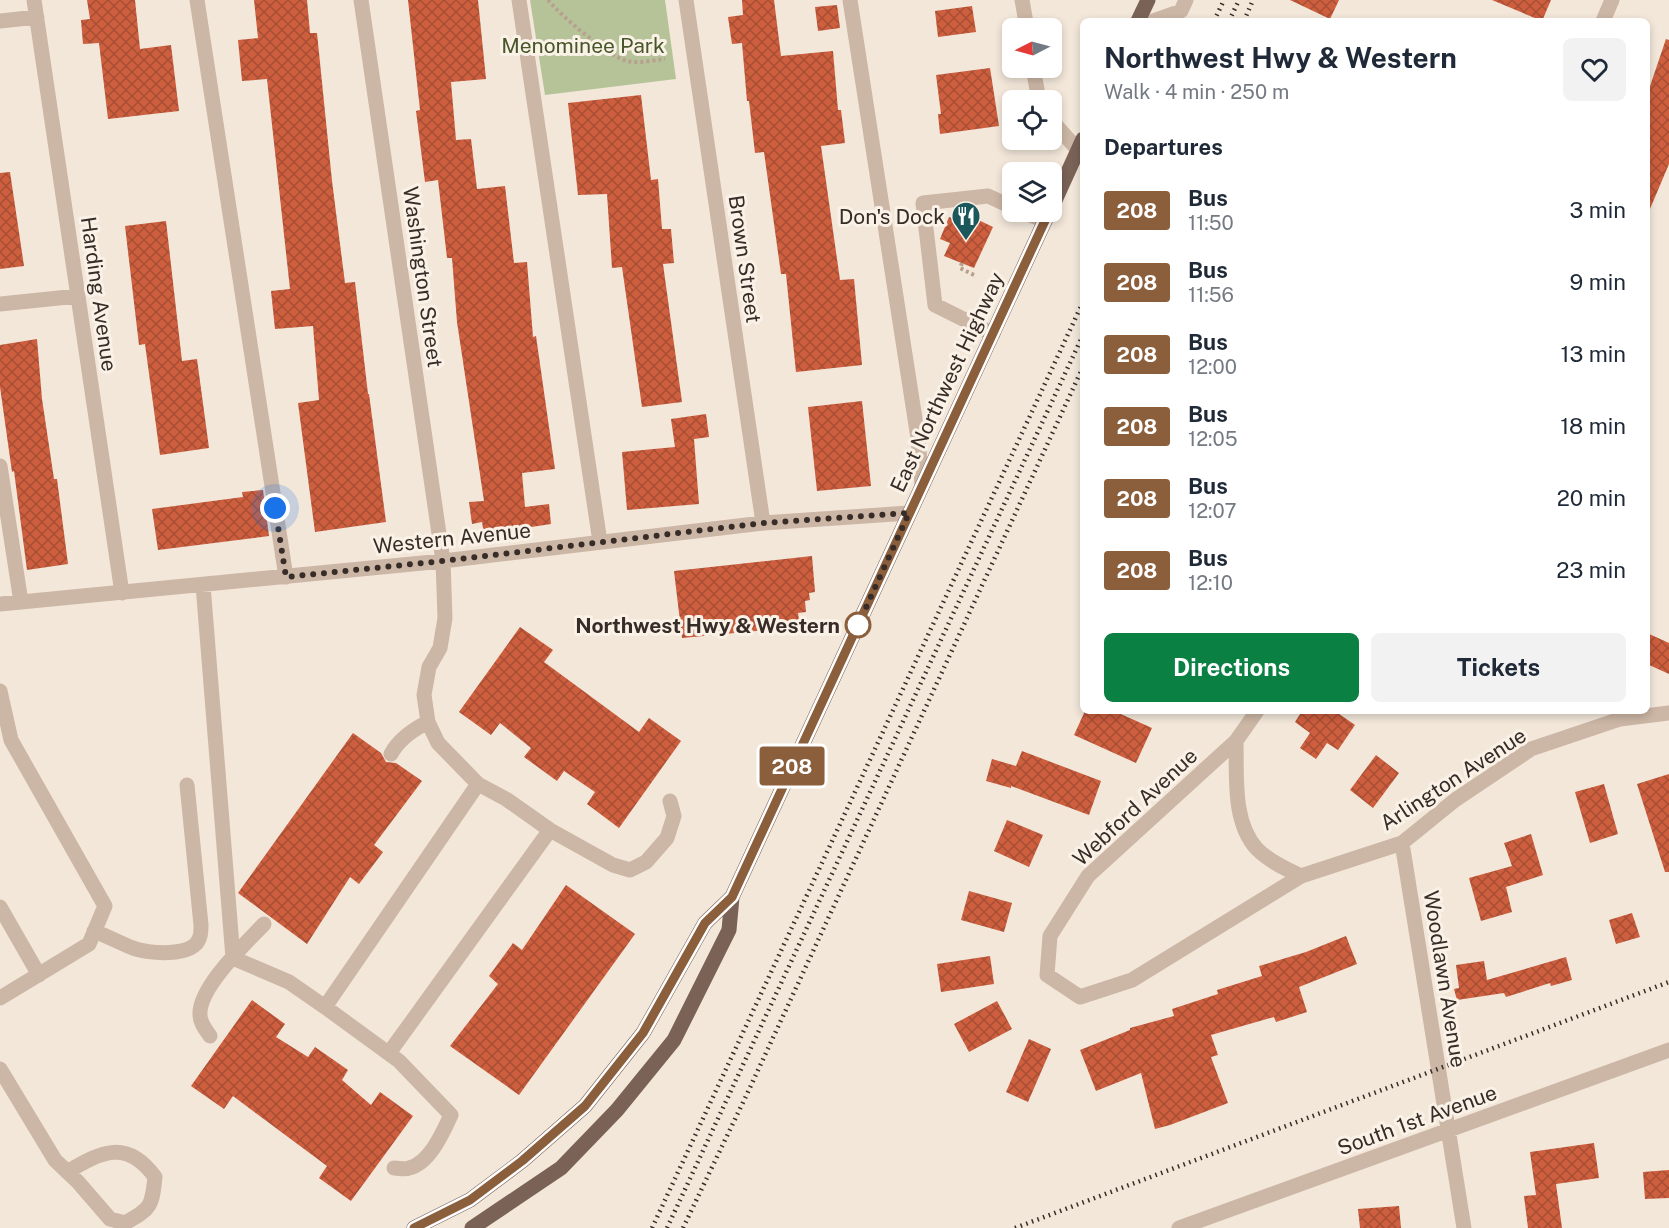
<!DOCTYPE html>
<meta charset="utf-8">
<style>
:root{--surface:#fff;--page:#f2f2f3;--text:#1f2937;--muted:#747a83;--accent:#0b8043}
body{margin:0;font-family:"Public Sans",sans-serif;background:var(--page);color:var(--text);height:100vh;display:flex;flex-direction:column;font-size:22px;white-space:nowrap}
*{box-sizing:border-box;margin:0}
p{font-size:20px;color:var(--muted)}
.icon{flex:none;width:33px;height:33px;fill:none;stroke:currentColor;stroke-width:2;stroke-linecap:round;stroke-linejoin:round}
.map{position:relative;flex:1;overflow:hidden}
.details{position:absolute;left:1080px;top:18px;width:570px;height:696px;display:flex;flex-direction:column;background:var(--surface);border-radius:9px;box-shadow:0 3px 9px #0003}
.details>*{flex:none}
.badge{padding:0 12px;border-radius:4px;font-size:21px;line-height:39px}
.needle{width:39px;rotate:264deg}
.controls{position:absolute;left:1002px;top:18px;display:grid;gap:12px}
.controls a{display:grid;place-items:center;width:60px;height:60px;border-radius:9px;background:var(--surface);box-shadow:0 3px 9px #0003;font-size:30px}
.you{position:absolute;width:30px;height:30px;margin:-15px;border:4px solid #fff;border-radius:50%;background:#1a73e8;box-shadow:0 0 0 9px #1a73e833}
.map>.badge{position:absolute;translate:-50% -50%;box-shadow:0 0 0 3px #fff}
h2{padding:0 24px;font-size:22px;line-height:54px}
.round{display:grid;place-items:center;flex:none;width:63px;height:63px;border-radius:9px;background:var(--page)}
.headline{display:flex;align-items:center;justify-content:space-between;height:102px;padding:0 24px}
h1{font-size:28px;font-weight:700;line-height:45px}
.cta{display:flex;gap:12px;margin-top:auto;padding:12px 24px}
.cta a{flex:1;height:69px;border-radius:9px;background:var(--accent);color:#fff;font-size:24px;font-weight:700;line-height:69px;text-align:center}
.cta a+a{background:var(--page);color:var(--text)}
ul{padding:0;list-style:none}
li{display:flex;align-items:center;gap:18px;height:72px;padding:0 24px}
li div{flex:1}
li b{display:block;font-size:22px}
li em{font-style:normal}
li .badge{min-width:66px;font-weight:700;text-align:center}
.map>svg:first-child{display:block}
.green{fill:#b6c399}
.building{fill:url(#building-cross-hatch)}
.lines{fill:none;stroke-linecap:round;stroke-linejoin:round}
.path{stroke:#b8a08f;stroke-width:4;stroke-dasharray:3 3;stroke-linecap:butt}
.minor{stroke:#ccb6a5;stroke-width:15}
.major{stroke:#7a6257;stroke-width:15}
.rail{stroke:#372c27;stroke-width:4.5;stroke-dasharray:1.5 4.5;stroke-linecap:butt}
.line-casing{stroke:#fff;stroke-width:14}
.line{stroke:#8b5e3c;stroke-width:9}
.walk{stroke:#372c27;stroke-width:6;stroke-dasharray:0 10.8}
.stop-dot{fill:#fff;stroke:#8b5e3c;stroke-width:3}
.labels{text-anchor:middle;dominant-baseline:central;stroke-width:6;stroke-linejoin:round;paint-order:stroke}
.park-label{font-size:21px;fill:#475729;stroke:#faf1e7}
.poi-label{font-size:21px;fill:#372c27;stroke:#faf1e7;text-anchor:end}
.street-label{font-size:21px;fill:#372c27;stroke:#faf1e7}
.stop-label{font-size:21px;font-weight:bold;fill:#372c27;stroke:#faf1e7;text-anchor:end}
</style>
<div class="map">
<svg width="1669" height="1228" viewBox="0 0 1669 1228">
<defs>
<pattern id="building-cross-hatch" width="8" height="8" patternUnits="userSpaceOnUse" patternTransform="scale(1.5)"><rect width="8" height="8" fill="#cd5e3e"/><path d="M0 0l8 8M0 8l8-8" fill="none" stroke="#a74e34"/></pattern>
</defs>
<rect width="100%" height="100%" fill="#f3e7da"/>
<path class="green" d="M 530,0 L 665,0 L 676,79 L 545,95 Z"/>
<path class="building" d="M 87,0 L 135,0 L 140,49 L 171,45 L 179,111 L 108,119 L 99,43 L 83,44 L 81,20 L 90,19 Z
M 254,0 L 307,0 L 310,33 L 317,33 L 332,181 L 345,283 L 355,282 L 368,394 L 369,394 L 386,522 L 315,532 L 298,403 L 319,400 L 313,326 L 275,329 L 271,291 L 290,289 L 267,79 L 242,81 L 238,40 L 258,38 Z
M 408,0 L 478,0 L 486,79 L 451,82 L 456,140 L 471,139 L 477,189 L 505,186 L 514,263 L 527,262 L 533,337 L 536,336 L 555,469 L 522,473 L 525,507 L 549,504 L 551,524 L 484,534 L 482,522 L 472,524 L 469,502 L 484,501 L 457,322 L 452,258 L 447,258 L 438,180 L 425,182 L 416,111 L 420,110 Z
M 742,0 L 774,0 L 781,56 L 833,51 L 838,110 L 841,110 L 845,143 L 821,146 L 840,280 L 854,279 L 862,365 L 796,372 L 786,274 L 781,274 L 764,152 L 755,153 L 749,101 L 747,101 L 742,43 L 732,44 L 728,17 L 743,15 Z
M 1290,0 L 1339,0 L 1330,19 Z
M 1492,0 L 1551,0 L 1542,21 Z
M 837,5 L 840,28 L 818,31 L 815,7 Z
M 972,6 L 976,32 L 938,37 L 935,11 Z
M 1666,39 L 1669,40 L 1669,164 L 1647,216 L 1647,95 Z
M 990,68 L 999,126 L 940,134 L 938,114 L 941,114 L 936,75 Z
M 641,95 L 651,180 L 658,179 L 662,229 L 671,229 L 674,263 L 663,264 L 682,402 L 642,407 L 622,267 L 612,268 L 607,194 L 578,195 L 568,103 Z
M 10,172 L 24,266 L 0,269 L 0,173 Z
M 964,213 L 993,227 L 974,268 L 944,256 L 950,243 L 940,239 L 949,217 L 960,221 Z
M 166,221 L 182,361 L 197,359 L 209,448 L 160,455 L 145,344 L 139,345 L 125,226 Z
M 37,339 L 42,399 L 54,479 L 57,479 L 68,564 L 27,570 L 14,471 L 12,472 L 0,387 L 0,345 Z
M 862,401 L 871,486 L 817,491 L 808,407 Z
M 706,414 L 709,437 L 694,439 L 699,504 L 627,510 L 622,452 L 675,447 L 671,419 Z
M 263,490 L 269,536 L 158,550 L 152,509 L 243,497 L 242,492 Z
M 812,556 L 815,592 L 809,593 L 810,600 L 805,601 L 806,612 L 798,613 L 800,627 L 682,638 L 674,571 Z
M 520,627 L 553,650 L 544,662 L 639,732 L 649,718 L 681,741 L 619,828 L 587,804 L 595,792 L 564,771 L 557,781 L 524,757 L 531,748 L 500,723 L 491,735 L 459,712 Z
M 1647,633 L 1669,643 L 1669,674 L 1647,664 Z
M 1085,711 L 1114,711 L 1152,728 L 1136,763 L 1074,735 Z
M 1302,711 L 1335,711 L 1355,725 L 1338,750 L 1327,743 L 1316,759 L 1300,748 L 1310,733 L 1295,722 Z
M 353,733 L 381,753 L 386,762 L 396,763 L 422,781 L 374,845 L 383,852 L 359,884 L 350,877 L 307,944 L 238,893 Z
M 1022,751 L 1101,781 L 1089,815 L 1011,786 L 1011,788 L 986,781 L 992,759 L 1016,766 Z
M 1376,755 L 1399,773 L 1373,808 L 1350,790 Z
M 1669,774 L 1669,872 L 1665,872 L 1637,784 Z
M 1604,784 L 1618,834 L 1590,843 L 1575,792 Z
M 1007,820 L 1043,835 L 1029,867 L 994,851 Z
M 1531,834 L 1543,875 L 1506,887 L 1512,912 L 1481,921 L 1469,878 L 1512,866 L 1504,843 Z
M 566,885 L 635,934 L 519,1095 L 450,1046 L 498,984 L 489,976 L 513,943 L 522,950 Z
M 969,891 L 1012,903 L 1004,932 L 961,920 Z
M 1632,913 L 1640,937 L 1616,944 L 1609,920 Z
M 1346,936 L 1357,964 L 1299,987 L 1307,1012 L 1276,1022 L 1274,1017 L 1211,1035 L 1218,1055 L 1211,1057 L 1228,1103 L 1170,1125 L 1155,1129 L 1141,1073 L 1096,1091 L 1080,1050 L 1130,1030 L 1130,1028 L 1174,1016 L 1172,1009 L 1218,994 L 1217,990 L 1262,976 L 1259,966 L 1306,952 Z
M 990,956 L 994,984 L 941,992 L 937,964 Z
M 1566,957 L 1572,980 L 1551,986 L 1550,983 L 1506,997 L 1504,993 L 1457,1000 L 1454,989 L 1459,988 L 1456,965 L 1484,961 L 1487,980 Z
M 252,1000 L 285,1024 L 276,1037 L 308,1057 L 315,1047 L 348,1070 L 342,1080 L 371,1105 L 380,1092 L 413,1116 L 351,1201 L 319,1178 L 327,1166 L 233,1096 L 224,1109 L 191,1086 Z
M 997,1001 L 1012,1029 L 969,1052 L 954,1024 Z
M 1029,1039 L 1051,1049 L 1028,1102 L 1006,1092 Z
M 1594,1143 L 1599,1178 L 1556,1184 L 1562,1228 L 1528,1228 L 1524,1196 L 1536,1195 L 1530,1152 Z
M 1669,1170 L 1669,1198 L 1645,1199 L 1643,1172 Z
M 1399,1206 L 1401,1228 L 1360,1228 L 1358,1209 Z"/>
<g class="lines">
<path class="path" d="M 548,0 C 560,15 609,57 627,61 C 639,64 653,60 665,59
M 962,263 L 960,268 L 976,276"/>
<path class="minor" d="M 34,0 L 122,593
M 197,0 L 286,577
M 361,0 L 443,561 L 445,618 L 440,648 L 429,667 L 424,695 L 428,722 L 438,743 L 478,784 L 506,799 L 550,830 L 613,865 L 630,870 L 646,862 L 667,838 L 674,816 L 670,801
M 519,0 L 600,542
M 686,0 L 763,523
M 850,0 L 918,438 L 922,486
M 1022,0 L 1027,28
M 0,21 L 37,17
M 1153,21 L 1181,11 L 1186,0
M 1603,21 L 1612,0
M 1033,68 L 1039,100
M 1052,121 L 1078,150
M 1023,212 L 1045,221
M 0,304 L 78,296
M 993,334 L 935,305 L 923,203 L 988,196 L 1012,207
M 0,466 L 21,602
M 203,585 L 233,958 L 289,982 L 325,1007 L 399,1061 L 451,1115 C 443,1132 430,1163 409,1168 C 405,1170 399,1168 394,1168
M 0,604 L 443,561 L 763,523 L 909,513
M 0,691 L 11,740 L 105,906 L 89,944 L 0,998
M 1257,711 L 1236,741 L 1088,876 L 1050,936 L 1047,975 L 1080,997 L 1132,980 L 1301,876 L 1402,843 L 1455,800 L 1531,749 L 1620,719 L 1669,713
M 1236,741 C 1237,775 1232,822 1257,849 C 1269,861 1286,869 1301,876
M 391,754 C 399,739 412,730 428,722
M 1402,843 L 1464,1228
M 0,907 L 39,975
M 94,931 C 107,936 120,943 133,948 C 148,954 192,957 199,939 C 201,936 201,929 201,925 L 187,785
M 325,1007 L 478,784
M 210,1036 C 206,1030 200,1023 200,1015 C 198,988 246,943 264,924
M 389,1053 L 550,830
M 0,1069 L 55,1160 L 78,1182 L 110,1219 L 125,1223 C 151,1209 152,1206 155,1177 C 127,1139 102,1151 67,1172
M 1179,1228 L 1669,1050"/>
<path class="major" d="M 1138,21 L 1148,0
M 1052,207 L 1083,139
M 414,1228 L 470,1200 L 522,1161 L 585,1106 L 643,1033 L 705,923 L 732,897 L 1049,212
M 472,1228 L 561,1168 L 617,1110 L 674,1040 L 729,930 L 732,897"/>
<path class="rail" d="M 1214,21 L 1224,0
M 1229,21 L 1239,0
M 1244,21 L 1253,0
M 652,1228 L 1083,302
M 667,1228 L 1083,335
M 683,1228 L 747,1094 L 1083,367
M 1015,1228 L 1669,982"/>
</g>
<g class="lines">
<g class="line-casing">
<path id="line" d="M 414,1228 L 470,1200 L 522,1161 L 585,1106 L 643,1033 L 705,923 L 732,897 L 1049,212"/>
</g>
<use href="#line" class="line"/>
<path class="walk" d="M 275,508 L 286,577 L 443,561 L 763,523 L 909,513 L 858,625"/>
</g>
<defs>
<g id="restaurant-pin" transform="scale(1.5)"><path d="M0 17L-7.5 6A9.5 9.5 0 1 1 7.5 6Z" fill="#1a585b" stroke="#faf1e7"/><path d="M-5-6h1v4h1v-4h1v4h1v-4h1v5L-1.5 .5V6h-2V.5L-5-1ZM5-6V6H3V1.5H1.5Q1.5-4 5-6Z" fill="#fff"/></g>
</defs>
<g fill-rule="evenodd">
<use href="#restaurant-pin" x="966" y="216"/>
</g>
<circle class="stop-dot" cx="858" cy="625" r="12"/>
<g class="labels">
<g class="park-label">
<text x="583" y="45">Menominee Park</text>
</g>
<g class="poi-label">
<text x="945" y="216">Don's Dock</text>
</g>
<g class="street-label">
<text transform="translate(745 259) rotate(82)">Brown Street</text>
<text transform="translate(423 277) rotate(82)">Washington Street</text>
<text transform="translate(99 294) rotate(82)">Harding Avenue</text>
<text transform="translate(947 382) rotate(-65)">East Northwest Highway</text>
<text transform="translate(452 538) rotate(-6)">Western Avenue</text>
<text transform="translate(1453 779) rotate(-33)">Arlington Avenue</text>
<text transform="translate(1135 807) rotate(-43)">Webford Avenue</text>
<text transform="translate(1445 979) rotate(81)">Woodlawn Avenue</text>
<text transform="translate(1417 1120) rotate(-20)">South 1st Avenue</text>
</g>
<g class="stop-label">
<text x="840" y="625">Northwest Hwy &amp; Western</text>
</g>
</g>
</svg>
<div class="controls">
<a><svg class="needle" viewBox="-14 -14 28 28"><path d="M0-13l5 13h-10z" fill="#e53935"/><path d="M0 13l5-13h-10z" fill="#747a83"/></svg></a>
<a><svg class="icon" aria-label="locate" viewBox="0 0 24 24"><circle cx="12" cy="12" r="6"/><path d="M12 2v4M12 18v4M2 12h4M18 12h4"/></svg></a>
<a><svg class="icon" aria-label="layers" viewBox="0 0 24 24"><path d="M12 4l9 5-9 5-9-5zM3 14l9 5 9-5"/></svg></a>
</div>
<div class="you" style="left:275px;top:508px"></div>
<b class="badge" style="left:792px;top:766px;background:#8b5e3c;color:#fff">208</b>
<section class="details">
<div class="headline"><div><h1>Northwest Hwy &amp; Western</h1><p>Walk · 4 min · 250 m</p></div><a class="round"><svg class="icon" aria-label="heart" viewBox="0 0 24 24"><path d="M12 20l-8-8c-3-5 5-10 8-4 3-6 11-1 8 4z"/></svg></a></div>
<h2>Departures</h2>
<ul>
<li><span class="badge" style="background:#8b5e3c;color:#fff">208</span><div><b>Bus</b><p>11:50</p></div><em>3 min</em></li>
<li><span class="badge" style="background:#8b5e3c;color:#fff">208</span><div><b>Bus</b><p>11:56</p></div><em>9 min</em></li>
<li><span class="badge" style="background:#8b5e3c;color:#fff">208</span><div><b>Bus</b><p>12:00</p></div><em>13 min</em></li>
<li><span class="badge" style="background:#8b5e3c;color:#fff">208</span><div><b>Bus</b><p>12:05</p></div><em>18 min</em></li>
<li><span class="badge" style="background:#8b5e3c;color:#fff">208</span><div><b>Bus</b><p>12:07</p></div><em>20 min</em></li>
<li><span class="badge" style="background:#8b5e3c;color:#fff">208</span><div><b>Bus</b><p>12:10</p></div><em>23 min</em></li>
</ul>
<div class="cta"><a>Directions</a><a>Tickets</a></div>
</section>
</div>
